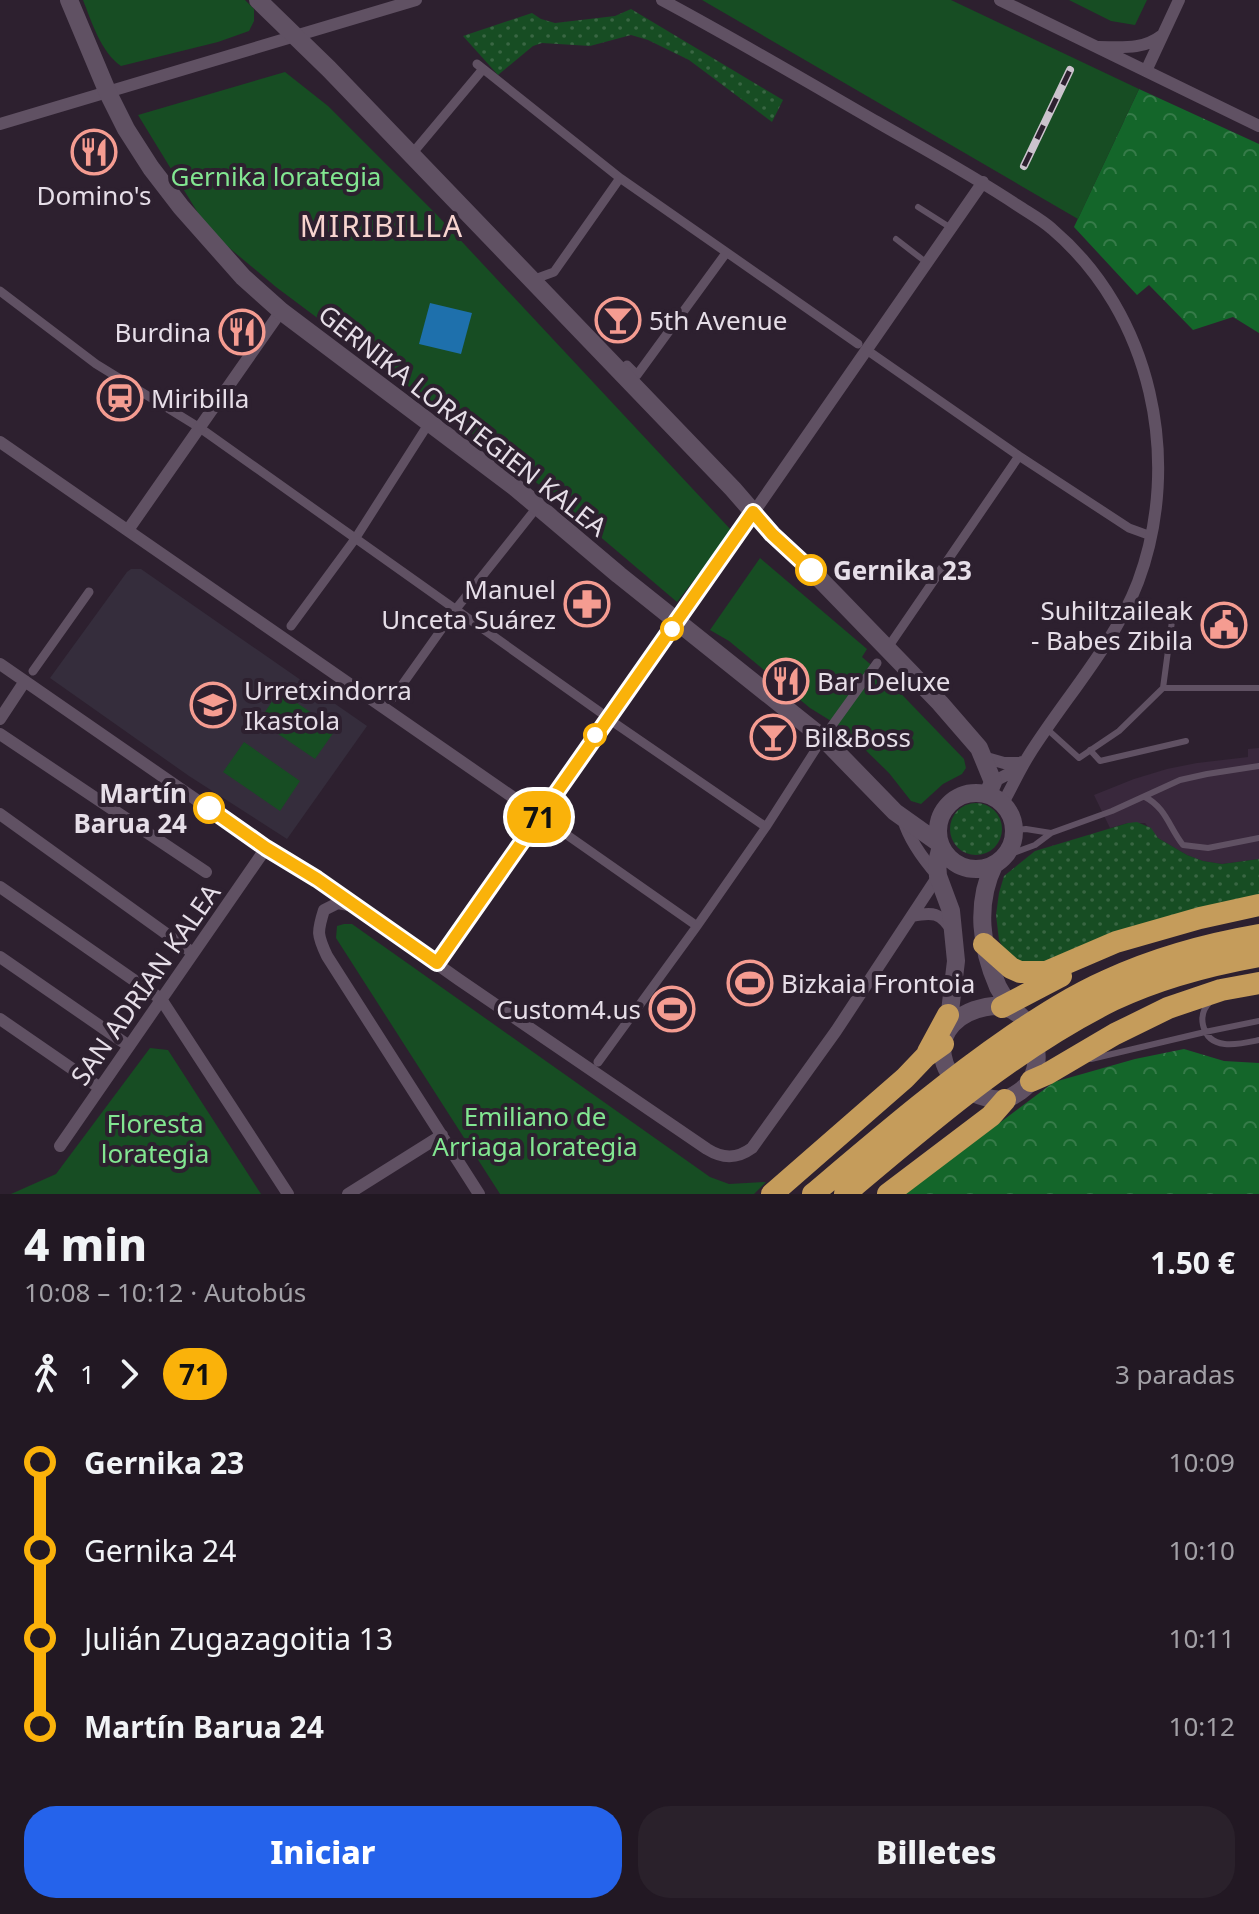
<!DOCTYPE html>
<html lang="es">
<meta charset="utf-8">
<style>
:root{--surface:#221823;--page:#2a212b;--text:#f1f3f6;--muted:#a2a0a6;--accent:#2563eb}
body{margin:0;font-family:"Noto Sans",sans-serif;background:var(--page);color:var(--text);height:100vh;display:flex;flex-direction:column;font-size:30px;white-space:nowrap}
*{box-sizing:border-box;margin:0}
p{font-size:26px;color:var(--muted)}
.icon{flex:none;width:44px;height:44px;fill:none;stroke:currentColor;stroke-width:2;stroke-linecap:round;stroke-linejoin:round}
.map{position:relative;height:1194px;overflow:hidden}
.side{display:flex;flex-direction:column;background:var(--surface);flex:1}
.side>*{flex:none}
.badge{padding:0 16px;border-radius:26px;font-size:28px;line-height:52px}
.map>.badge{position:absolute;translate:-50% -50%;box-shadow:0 0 0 4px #fff}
.legs{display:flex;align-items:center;gap:12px;height:88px;padding:0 24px;font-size:26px}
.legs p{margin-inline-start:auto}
.head{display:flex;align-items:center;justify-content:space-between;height:136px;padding:0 24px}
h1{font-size:44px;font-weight:800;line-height:60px}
.button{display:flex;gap:16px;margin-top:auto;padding:16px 24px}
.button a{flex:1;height:92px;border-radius:32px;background:var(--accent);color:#fff;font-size:32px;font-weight:800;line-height:92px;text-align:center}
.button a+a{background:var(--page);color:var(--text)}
ul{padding:0 24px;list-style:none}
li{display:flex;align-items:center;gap:28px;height:88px;font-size:30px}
li i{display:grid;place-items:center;width:12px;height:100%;margin:0 10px;background:currentColor}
li i::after{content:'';width:20px;height:20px;margin:-10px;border:6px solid;border-radius:50%;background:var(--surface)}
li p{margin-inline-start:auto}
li:first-child i{background:linear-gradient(#0000 50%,currentColor 0)}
li:last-child i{background:linear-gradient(currentColor 50%,#0000 0)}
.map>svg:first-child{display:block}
.built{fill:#39283c}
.education{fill:#352d3c}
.grass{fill:url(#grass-dots)}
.forest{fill:url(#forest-crowns)}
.park{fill:#174d23}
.water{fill:#1e70ac}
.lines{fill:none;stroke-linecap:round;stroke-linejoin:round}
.service{stroke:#605163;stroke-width:6}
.pedestrian{stroke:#605163;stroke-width:9}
.minor{stroke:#605163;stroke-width:12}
.secondary{stroke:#605163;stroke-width:18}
.motorway{stroke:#c59c5b;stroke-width:22}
.rail-casing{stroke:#cbc3cd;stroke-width:8}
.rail{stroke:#2d202f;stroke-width:5;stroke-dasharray:15;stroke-linecap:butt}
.line-1-casing{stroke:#fff;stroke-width:18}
.line-1{stroke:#fab20a;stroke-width:12}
.stop-1-dot{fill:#fff;stroke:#fab20a;stroke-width:4}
.labels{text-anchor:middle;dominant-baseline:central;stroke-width:8;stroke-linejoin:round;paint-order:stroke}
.park-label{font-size:26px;fill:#82e691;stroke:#2d202f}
.poi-label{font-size:26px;fill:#e6dee8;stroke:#2d202f;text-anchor:start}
.street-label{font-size:26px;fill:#e6dee8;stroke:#2d202f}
.stop-label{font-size:26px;font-weight:bold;fill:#e6dee8;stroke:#2d202f;text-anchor:start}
.quarter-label{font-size:30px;letter-spacing:2px;fill:#f7d4cf;stroke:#2d202f}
</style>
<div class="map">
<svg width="1259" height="1194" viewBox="0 0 1259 1194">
<defs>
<pattern id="grass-dots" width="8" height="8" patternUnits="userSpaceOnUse" patternTransform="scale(2)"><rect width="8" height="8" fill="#174d23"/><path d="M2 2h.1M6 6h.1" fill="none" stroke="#396643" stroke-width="1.8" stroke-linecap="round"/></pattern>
<pattern id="forest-crowns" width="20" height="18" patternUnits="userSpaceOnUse" patternTransform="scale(2)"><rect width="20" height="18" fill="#14662a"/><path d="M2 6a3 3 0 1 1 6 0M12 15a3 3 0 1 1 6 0" fill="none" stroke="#367b49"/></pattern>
</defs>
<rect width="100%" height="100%" fill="#2d202f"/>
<path class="built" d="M 1259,748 L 1259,859 L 1222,864 L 1203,861 L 1187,855 L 1158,838 L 1145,823 L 1128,823 L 1110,828 L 1094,795 L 1134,779 L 1167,769 L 1197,763 L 1248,757 L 1248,749 Z"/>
<path class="education" d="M 131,569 L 141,569 L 367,726 L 287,839 L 189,776 L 50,678 L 127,572 Z"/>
<path class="grass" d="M 631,9 L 783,100 L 772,122 L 689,60 L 648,40 L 631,35 L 590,46 L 542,43 L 533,46 L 498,75 L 463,36 L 532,13 L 541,19 L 555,23 L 615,16 Z
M950 829a26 26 0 1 1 52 0a26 26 0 1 1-52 0Z
M 1137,822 L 1151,828 L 1158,838 L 1187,855 L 1203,861 L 1222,864 L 1259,859 L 1259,897 L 1057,961 L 1026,966 L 1007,955 L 999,940 L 996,915 L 999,893 L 1004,876 L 1035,851 L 1128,823 Z"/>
<path class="forest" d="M 1139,89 L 1259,144 L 1259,333 L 1233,317 L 1193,330 L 1149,285 L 1137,295 L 1074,227 Z
M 1184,1049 L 1224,1061 L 1259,1063 L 1259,1194 L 905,1194 L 1054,1082 L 1135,1059 Z"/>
<path class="park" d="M 83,0 L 245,0 L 254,9 L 254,21 L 249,31 L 218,42 L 121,66 C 101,52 92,23 83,0 Z
M 702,0 L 951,0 L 1139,89 L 1078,219 Z
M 1069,0 L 1147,0 L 1135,25 L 1111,21 Z
M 285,72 L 328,106 L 437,215 L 732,531 L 677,602 L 531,478 L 276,287 L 209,231 L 138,115 Z
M 760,558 L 867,649 L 862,657 L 883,675 L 964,759 L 966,768 L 962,774 L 943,784 L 921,804 L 911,801 L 889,773 L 844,729 L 810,708 L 729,641 L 710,630 Z
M 279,691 L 336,729 L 315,759 L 259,721 Z
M 244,742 L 300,781 L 280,811 L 223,772 Z
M 344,924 L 352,924 L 710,1177 L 729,1184 L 766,1182 L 754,1194 L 500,1194 L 336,938 L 337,926 Z
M 150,1048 L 168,1050 L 261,1194 L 11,1194 L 56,1174 Z"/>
<path class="water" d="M 430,303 L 472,313 L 461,354 L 419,344 Z"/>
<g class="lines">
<path class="service" d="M 918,207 L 951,228
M 896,239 L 927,263
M 1163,688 L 1172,621
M 1047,729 L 1079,758 L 1119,731 L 1163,688 L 1259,688
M 1090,750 L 1100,761 L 1186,741
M 1145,797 C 1166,808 1169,827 1183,845 L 1208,848 L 1259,838
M 1015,830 L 1026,829 L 1051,833
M 1005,856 L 1035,845 L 1051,833 L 1112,811 L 1180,780 L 1207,774 L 1259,766
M 1210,1002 C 1203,1009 1201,1016 1203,1025 C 1209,1052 1240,1044 1259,1040
M 1091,1059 L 1205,1032 L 1259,1021"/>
<path class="pedestrian" d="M 477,64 L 620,178 L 858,344
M 411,155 L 483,69
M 532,280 L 554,272 L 620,178
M 0,291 L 96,364 L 200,428 L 600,712
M 871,353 L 1019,456 L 1129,528 L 1151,536
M 620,372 L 627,365 L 637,375 L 726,253
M 291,626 L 355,539 L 429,423
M 891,643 L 1019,456
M 33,671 L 89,592
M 392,699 L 456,609 L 538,506
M 613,722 L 766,827
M 540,816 L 697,926
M 598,1062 L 697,926 L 766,827 L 823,738 L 877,663"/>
<path class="minor" d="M 662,0 C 735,39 806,81 877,122 C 924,149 972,175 1017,205 C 1029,213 1042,220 1052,229 C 1152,314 1183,461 1138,582 C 1114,645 1064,699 1029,755 C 1019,771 1012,787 1003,803
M 1000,0 L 1259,126
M 1099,47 C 1121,47 1143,50 1161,36
M 1146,71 L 1179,0
M 0,124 L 416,0
M 0,442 L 540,816
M 128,530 L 281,311
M 0,664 L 266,848 L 317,879 L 458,979 L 707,1149 C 723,1159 737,1159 752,1148 L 836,1031 L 938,876 C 923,859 909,840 903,819
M 0,719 L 25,681
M 0,734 L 206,872
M 983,757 L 1004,763 L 1020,763
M 993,782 L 1008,774 L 1022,762
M 0,814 L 193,953
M 0,887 L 161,999 L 288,1194
M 354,906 L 338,903 L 324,910 C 317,932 317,935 327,956 L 479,1194
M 912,916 C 932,912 941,912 952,931
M 0,957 L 129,1046
M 437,963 L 596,734 L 693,600 L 983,182
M 0,1019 L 100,1088
M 60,1146 L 266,848
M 348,1194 L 442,1135"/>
<path class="secondary" d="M 69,0 L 108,93 L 126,129 L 151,168 L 181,207 L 243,277 L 281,311 L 516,488 L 619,575 L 823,738 L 895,812 L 940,844
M 258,0 L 329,69 L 733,489 L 772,534 L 813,572 L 940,703 L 979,748 L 993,782 L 988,794
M938 831a38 38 0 1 1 76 0a38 38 0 1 1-76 0Z
M 941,846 L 937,862 L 938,876 L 951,911 L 956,961 L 948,1028
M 994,865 C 975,904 981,948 998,987 C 1002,994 1007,1001 1010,1009
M 993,1006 C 999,1007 1006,1007 1012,1010 C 1035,1022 1043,1058 1031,1080 C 1026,1089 1015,1095 1005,1100 C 931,1098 917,1015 993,1006 Z"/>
<path class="motorway" d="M 984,944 L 1011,968 L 1020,972 L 1046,972 L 1116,942 L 1200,918 L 1259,905
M 1002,1007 L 1061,976
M 928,1052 L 948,1015
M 1031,1081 L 1047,1074 L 1115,1034 L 1168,1008 L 1221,990 L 1259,983
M 772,1194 L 905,1078 L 926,1056 L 943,1044
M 813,1194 C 878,1139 943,1083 1013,1035 C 1043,1015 1074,995 1108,980 C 1156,958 1207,944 1259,935
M 845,1194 C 929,1123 1014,1049 1113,1000 C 1159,978 1209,965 1259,956
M 888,1194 L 991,1116 L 1005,1100"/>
<g class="rail-casing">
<path id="rail" d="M 1024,166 L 1070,70"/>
</g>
<use href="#rail" class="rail"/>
</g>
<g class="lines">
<g class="line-1-casing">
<path id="line-1" d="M 209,808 L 266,848 L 317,879 L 437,963 L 753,512 L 772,534 L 811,570"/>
</g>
<use href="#line-1" class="line-1"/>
</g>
<defs>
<g id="restaurant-ring" transform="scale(2.3)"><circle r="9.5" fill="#2d202f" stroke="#f59c91" stroke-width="1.5"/><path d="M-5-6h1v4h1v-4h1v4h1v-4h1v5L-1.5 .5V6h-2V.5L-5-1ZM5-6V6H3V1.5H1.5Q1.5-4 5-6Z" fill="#f59c91"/></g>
<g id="bar-ring" transform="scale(2.3)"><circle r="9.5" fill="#2d202f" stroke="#f59c91" stroke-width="1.5"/><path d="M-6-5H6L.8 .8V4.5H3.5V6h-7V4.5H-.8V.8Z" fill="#f59c91"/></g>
<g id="station-ring" transform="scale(2.3)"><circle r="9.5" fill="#2d202f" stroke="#f59c91" stroke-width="1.5"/><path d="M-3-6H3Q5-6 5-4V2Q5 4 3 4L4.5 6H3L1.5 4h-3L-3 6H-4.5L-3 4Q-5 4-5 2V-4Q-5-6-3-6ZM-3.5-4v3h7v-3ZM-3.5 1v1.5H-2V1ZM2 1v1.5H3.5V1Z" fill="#f59c91"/></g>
<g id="pharmacy-ring" transform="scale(2.3)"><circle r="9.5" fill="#2d202f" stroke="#f59c91" stroke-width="1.5"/><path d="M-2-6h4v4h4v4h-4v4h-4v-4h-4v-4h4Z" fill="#f59c91"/></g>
<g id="civic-ring" transform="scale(2.3)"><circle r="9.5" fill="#2d202f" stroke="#f59c91" stroke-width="1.5"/><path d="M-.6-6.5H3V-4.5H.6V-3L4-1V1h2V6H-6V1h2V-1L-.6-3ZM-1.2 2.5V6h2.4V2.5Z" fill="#f59c91"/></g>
<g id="school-ring" transform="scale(2.3)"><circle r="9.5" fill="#2d202f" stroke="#f59c91" stroke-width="1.5"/><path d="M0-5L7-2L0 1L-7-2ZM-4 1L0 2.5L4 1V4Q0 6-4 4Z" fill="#f59c91"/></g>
<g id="stadium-ring" transform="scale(2.3)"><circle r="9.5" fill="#2d202f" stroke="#f59c91" stroke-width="1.5"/><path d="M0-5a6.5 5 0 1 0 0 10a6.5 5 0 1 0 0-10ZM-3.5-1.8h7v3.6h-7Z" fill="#f59c91"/></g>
</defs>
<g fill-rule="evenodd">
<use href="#restaurant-ring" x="94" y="152"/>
<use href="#bar-ring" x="618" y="320"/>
<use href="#restaurant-ring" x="242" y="332"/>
<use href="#station-ring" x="120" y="398"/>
<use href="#pharmacy-ring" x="587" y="604"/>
<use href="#civic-ring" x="1224" y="625"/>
<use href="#restaurant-ring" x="786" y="681"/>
<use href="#school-ring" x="213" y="705"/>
<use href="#bar-ring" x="773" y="737"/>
<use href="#stadium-ring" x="750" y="983"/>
<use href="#stadium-ring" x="672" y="1009"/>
</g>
<g class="stop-1-dot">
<circle cx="811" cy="570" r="14"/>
<circle cx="672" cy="629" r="10"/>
<circle cx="595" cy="735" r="10"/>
<circle cx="209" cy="808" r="14"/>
</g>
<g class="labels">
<g class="park-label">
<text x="276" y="176">Gernika lorategia</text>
<text x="535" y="1116">Emiliano de<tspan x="535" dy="30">Arriaga lorategia</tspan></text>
<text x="155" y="1123">Floresta<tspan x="155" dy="30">lorategia</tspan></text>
</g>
<g class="poi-label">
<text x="94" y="195" text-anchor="middle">Domino's</text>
<text x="649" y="320">5th Avenue</text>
<text x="211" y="332" text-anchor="end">Burdina</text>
<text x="151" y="398">Miribilla</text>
<text x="556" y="589" text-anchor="end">Manuel<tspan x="556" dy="30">Unceta Suárez</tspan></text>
<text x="1193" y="610" text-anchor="end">Suhiltzaileak<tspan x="1193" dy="30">- Babes Zibila</tspan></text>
<text x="817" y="681">Bar Deluxe</text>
<text x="244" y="690">Urretxindorra<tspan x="244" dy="30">Ikastola</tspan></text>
<text x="804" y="737">Bil&amp;Boss</text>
<text x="781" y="983">Bizkaia Frontoia</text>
<text x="641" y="1009" text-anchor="end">Custom4.us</text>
</g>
<g class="street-label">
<text transform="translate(463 420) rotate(38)">GERNIKA LORATEGIEN KALEA</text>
<text transform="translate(145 984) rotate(-55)">SAN ADRIAN KALEA</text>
</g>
<g class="stop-label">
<text x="833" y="570">Gernika 23</text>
<text x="187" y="793" text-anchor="end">Martín<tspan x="187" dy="30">Barua 24</tspan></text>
</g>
<g class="quarter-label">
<text x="382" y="225">MIRIBILLA</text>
</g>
</g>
</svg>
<b class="badge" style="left:539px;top:817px;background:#fab20a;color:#111">71</b>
</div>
<section class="side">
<div class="head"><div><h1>4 min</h1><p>10:08 – 10:12 · Autobús</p></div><b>1.50 €</b></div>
<div class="legs"><svg class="icon" aria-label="walk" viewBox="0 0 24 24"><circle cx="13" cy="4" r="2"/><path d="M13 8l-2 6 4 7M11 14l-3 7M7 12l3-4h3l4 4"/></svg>1<svg class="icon" aria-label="forward" viewBox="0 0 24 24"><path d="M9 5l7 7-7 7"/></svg><b class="badge" style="background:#fab20a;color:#111">71</b><p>3 paradas</p></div>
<ul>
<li><i style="color:#fab20a"></i><b>Gernika 23</b><p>10:09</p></li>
<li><i style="color:#fab20a"></i><span>Gernika 24</span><p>10:10</p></li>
<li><i style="color:#fab20a"></i><span>Julián Zugazagoitia 13</span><p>10:11</p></li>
<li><i style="color:#fab20a"></i><b>Martín Barua 24</b><p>10:12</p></li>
</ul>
<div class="button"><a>Iniciar</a><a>Billetes</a></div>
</section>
